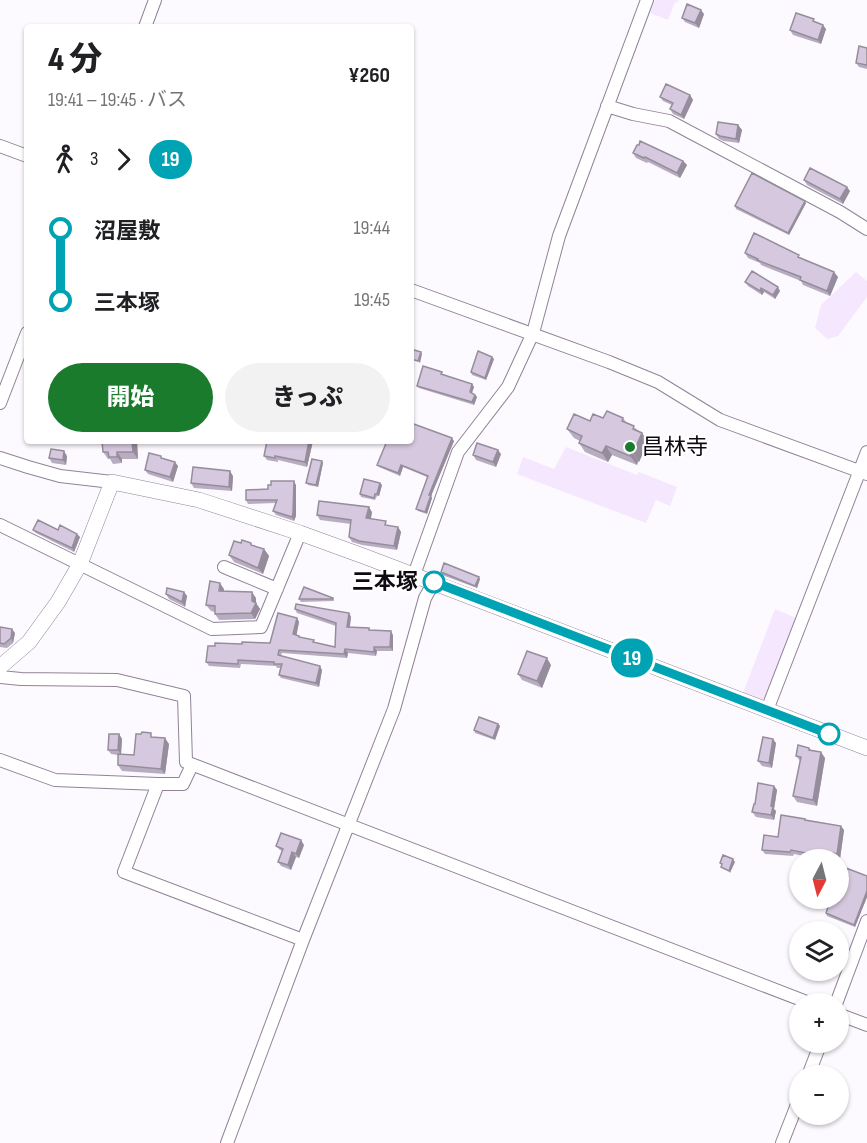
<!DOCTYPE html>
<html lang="ja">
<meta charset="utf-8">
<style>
:root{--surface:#fff;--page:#f2f2f2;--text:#202124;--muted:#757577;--accent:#1a7b2d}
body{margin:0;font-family:"Sofia Sans Condensed","Noto Sans JP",sans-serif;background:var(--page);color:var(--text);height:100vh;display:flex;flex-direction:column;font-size:22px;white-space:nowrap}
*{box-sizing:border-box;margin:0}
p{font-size:20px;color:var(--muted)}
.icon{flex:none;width:33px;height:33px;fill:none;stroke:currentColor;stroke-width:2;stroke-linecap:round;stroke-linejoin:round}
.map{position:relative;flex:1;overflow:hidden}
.panel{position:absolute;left:24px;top:24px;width:390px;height:420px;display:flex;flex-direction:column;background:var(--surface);border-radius:6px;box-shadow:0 2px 4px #0004}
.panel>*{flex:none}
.badge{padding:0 12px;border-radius:20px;font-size:21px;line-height:39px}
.needle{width:39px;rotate:187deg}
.controls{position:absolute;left:789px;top:849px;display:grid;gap:12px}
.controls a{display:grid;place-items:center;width:60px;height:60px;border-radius:50%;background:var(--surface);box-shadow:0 2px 4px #0004;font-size:30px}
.map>.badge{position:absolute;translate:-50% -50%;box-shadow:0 0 0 3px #fff}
.legs{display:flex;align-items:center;gap:9px;height:66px;padding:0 24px;font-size:20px}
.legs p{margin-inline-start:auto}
.head{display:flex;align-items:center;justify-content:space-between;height:102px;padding:0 24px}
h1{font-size:33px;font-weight:800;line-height:45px}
.primary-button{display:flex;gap:12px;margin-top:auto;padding:12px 24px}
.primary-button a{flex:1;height:69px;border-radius:36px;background:var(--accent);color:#fff;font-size:24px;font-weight:800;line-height:69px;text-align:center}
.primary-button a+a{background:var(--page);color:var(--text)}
ul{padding:0 24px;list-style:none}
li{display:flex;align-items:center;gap:21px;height:72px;font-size:22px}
li i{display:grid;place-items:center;width:9px;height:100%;margin:0 8px;background:currentColor}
li i::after{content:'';width:15px;height:15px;margin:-8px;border:4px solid;border-radius:50%;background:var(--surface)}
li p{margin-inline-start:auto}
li:first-child i{background:linear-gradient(#0000 50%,currentColor 0)}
li:last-child i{background:linear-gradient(currentColor 50%,#0000 0)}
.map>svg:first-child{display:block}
.green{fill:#f5e7fe}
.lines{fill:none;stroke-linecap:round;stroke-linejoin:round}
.minor-casing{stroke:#908398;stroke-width:14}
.tertiary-casing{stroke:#908398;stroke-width:16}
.minor{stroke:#fff;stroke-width:12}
.tertiary{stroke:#fff;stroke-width:15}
.wall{fill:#b8adc0}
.shaded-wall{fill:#968d9c}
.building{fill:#d6c9df;stroke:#968d9c;stroke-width:1.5}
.line-1-casing{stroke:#fff;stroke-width:14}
.line-1{stroke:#00a3b4;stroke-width:9}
.poi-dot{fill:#1a7b2d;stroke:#fff;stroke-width:2}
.stop-1-dot{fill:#fff;stroke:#00a3b4;stroke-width:3}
.labels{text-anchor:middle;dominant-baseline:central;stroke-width:4.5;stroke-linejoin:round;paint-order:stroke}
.poi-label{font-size:22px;fill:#0f0a12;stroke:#fff;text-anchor:start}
.stop-label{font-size:22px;font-weight:bold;fill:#0f0a12;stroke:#fff;text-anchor:end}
</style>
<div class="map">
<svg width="867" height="1143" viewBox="0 0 867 1143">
<rect width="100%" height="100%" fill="#fdfaff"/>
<path class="green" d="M 655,0 L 678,0 L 677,3 L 675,2 L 668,20 L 650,13 Z
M 856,272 L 867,281 L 867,297 L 838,336 L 827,339 L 815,328 L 821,305 Z
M 566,447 L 637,475 L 639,472 L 677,487 L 670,506 L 656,500 L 646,523 L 517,474 L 523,457 L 554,469 Z
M 775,609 L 796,618 L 765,698 L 761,700 L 743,693 Z"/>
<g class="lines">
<g class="minor-casing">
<path id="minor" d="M 145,27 L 155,0
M 607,106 L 633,114 L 669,121 L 840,212 L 867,229
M 0,146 L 27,156
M 411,290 L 609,362 L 658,382 L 720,420 L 867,474
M 0,403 L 27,333
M 0,458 L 28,467 L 60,476 L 112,482
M 0,525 L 212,629 L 261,627 L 300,533
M 224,567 L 277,589
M 414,575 L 458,452 L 508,387 L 533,333 L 559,236 L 647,0
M 0,677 L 21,679 L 117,680 L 184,696 L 186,762 L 812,1004
M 767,710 L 867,452
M 0,760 L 55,780 L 158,784 L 124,872 L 303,940
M 158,784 L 183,784 L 192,765
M 836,1004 L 867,921
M 838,1014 L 867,1025
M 808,1076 L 821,1042
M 227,1143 L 303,940 L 394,709 L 425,598 L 434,582
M 782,1143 L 800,1097"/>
</g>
<g class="tertiary-casing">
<path id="tertiary" d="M 0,667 L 29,642 L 58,602 L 80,564 L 112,482 L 199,500 L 300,533 L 366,557 L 867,748"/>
</g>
<use href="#minor" class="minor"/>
<use href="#tertiary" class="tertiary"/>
</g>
<path class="wall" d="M 704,14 L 699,28 L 685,22 L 682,18 Z
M 816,22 L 826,29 L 821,44 L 793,35 L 790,30 Z
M 867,48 L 867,69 L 859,67 L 856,63 Z
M 690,95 L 693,100 L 684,119 L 673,114 L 670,109 L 672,105 L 663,101 L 660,97 Z
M 738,125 L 742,130 L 739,143 L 724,141 L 719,139 L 716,134 Z
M 633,153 L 683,161 L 687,165 L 680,178 L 648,162 L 647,163 L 636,158 Z
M 804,180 L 850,191 L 843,204 L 807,185 Z
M 806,203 L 789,235 L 736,209 L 735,206 Z
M 745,253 L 801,259 L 838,277 L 830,296 L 803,285 L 801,281 L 761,265 L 760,263 L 748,258 Z
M 745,282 L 780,291 L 775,299 L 764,292 L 762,295 L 748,286 Z
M 492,357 L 494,359 L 486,380 L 472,375 L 471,372 Z
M 442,372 L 443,375 L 472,384 L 474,387 L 472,393 L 475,395 L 477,397 L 474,405 L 419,388 L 417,386 Z
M 603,418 L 623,418 L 626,422 L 642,433 L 648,442 L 639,462 L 638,461 L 637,465 L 612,455 L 608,462 L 585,452 L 579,443 L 580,441 L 574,438 L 567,429 L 590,421 Z
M 102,441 L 137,441 L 138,459 L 122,459 L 122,463 L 113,464 L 110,459 L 108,459 L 103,452 Z
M 313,441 L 307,467 L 278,460 L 278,462 L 267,460 L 264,456 Z
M 454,441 L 431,496 L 432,498 L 427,514 L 418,511 L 416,509 L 427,477 L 403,467 L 400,476 L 379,467 L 377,465 Z
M 501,454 L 496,467 L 476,460 L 473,455 Z
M 67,456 L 66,465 L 52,463 L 49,458 Z
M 163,458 L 178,466 L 173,482 L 148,474 L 145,470 Z
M 323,463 L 318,487 L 308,485 L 306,483 Z
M 233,476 L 232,491 L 194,488 L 191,483 Z
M 380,483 L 382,485 L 379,496 L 377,496 L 375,500 L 361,497 L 360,494 Z
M 296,485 L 296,516 L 294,521 L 276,515 L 273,511 L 276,503 L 248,504 L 246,500 L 268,489 Z
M 372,512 L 371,519 L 389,526 L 398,527 L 401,532 L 397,550 L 362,545 L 352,542 L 349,537 L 351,524 L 320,520 L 317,515 Z
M 33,530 L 58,530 L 77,534 L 80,537 L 74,552 L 36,533 Z
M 253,545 L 264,549 L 269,556 L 263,574 L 234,562 L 229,555 Z
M 441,572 L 480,579 L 477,588 L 442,575 Z
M 224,589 L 224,592 L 256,598 L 256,603 L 260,609 L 255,619 L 219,620 L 215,614 L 215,612 L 211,611 L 206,605 Z
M 184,592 L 187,596 L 185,607 L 169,599 L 166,594 Z
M 333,598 L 334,601 L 301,602 L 299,599 Z
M 295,609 L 349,613 L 351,617 L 350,627 L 369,628 L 370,630 L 393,635 L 393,651 L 377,651 L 376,656 L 348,653 L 347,658 L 282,653 L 281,656 L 322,670 L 319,687 L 281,678 L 279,675 L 280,668 L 277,668 L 276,666 L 241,664 L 240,668 L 209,666 L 206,662 L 215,646 L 242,644 L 270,643 L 297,618 L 299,622 L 296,635 L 315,643 L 335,647 L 336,626 L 297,613 Z
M 0,627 L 15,633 L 13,643 L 7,648 L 0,647 Z
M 551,665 L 542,688 L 522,680 L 518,674 Z
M 498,724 L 500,726 L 495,740 L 475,733 L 474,730 Z
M 119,734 L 122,739 L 121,754 L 134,755 L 153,737 L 169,744 L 165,774 L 122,771 L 118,765 L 118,755 L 111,754 L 108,750 Z
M 776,743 L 772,768 L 762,766 L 758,761 Z
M 809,748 L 811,750 L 825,758 L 817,806 L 797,802 L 793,796 L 800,761 L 796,756 Z
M 774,786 L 777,790 L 774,809 L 776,811 L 774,820 L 756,817 L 752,812 L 755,804 Z
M 807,821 L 844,830 L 840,859 L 826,855 L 825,860 L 822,860 L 794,854 L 793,856 L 765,854 L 762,850 L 778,837 Z
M 304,845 L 299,858 L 296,857 L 291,870 L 281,866 L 278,862 L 282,851 L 280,850 L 276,846 Z
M 867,876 L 867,897 L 855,927 L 827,916 L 826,913 L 842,880 Z"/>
<path class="shaded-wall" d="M 701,10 L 704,14 L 699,28 L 695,23 Z
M 823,25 L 826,29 L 821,44 L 818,40 Z
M 690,95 L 693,100 L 684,119 L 681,115 Z
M 738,125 L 742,130 L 739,143 L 736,139 Z
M 683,161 L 687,165 L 680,178 L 677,173 Z
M 847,187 L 850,191 L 843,204 L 840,199 Z
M 805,201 L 806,203 L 789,235 L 788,233 Z
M 834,272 L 838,277 L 830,296 L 827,291 Z
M 778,287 L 780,291 L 775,299 L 773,295 Z
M 761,288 L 764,292 L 762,295 L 760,291 Z
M 421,352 L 422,354 L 420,363 L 418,361 Z
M 492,357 L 494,359 L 486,380 L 485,378 Z
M 472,384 L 474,387 L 471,395 L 470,392 Z
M 475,395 L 477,397 L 474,405 L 472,402 Z
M 642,433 L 648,442 L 639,462 L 633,453 Z
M 452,438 L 454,441 L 431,496 L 432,498 L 427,514 L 425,512 L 429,495 Z
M 132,441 L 137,441 L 138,459 L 133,452 Z
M 309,441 L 313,441 L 307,467 L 305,462 Z
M 606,446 L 612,455 L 608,462 L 602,453 Z
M 498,450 L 501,454 L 496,467 L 493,462 Z
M 64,451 L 67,456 L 66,465 L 63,460 Z
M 117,452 L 122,459 L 122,463 L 117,457 Z
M 632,452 L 638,461 L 637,465 L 630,456 Z
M 322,461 L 323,463 L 318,487 L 316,485 Z
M 175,462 L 178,466 L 173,482 L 170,477 Z
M 401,465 L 403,467 L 400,476 L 398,473 Z
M 230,471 L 233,476 L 232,491 L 229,487 Z
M 294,481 L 296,485 L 296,516 L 294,521 L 292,517 Z
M 380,483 L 382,485 L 379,496 L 377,494 Z
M 369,507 L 372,512 L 370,522 L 366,518 Z
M 398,527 L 401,532 L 397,550 L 394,546 Z
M 77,534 L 80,537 L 74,552 L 72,548 Z
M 264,549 L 269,556 L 263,574 L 258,568 Z
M 479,577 L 480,579 L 477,588 L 475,586 Z
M 220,583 L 224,589 L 223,597 L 219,591 Z
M 184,592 L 187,596 L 185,607 L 182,602 Z
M 252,592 L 256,598 L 256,603 L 260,609 L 255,619 L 251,613 Z
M 349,613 L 351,617 L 349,631 L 347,627 Z
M 297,618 L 299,622 L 296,638 L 293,634 Z
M 12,629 L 15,633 L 13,643 L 11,638 Z
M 391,631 L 393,635 L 393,651 L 390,647 Z
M 374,647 L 377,651 L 376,656 L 374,652 Z
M 345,649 L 348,653 L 347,658 L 344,654 Z
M 547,658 L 551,665 L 542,688 L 537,681 Z
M 320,666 L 322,670 L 319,687 L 316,683 Z
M 498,724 L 500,726 L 495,740 L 493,738 Z
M 119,734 L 122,739 L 121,755 L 118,750 Z
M 165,738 L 169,744 L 165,774 L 161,769 Z
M 773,739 L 776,743 L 772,768 L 769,763 Z
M 821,752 L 825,758 L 817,806 L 813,800 Z
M 774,786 L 777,790 L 774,809 L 776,811 L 774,820 L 771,815 L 771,806 Z
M 841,826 L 844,830 L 840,859 L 837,854 Z
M 301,840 L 304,845 L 299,858 L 296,854 Z
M 823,851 L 826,855 L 825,860 L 822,856 Z
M 292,852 L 296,857 L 291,870 L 288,865 Z
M 733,859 L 735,862 L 730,873 L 729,871 Z
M 867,891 L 867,897 L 855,927 L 854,925 Z"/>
<path class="building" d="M 687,4 L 701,10 L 695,23 L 682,18 Z
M 796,13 L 814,19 L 813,21 L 823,25 L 818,40 L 790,30 Z
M 859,46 L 867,48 L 867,65 L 856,63 Z
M 666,84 L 690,95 L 681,115 L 670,109 L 673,103 L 660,97 Z
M 718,122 L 738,125 L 736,139 L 720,136 L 716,134 Z
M 640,141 L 683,161 L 677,173 L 645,157 L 644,158 L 633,153 L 637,145 L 639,145 Z
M 810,168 L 847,187 L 840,199 L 804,180 Z
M 752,173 L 805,201 L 788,233 L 735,206 Z
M 754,233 L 799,255 L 798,257 L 834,272 L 827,291 L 800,280 L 801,277 L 757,260 L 758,259 L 745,253 Z
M 752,271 L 778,287 L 773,295 L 761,288 L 760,291 L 745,282 Z
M 411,349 L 421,352 L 418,361 L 411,359 Z
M 478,351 L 492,357 L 485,378 L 471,372 Z
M 423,366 L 442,372 L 441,374 L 472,384 L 470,392 L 475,395 L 472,402 L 417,386 Z
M 607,411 L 623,418 L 622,421 L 634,426 L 633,429 L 642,433 L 633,453 L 632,452 L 630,456 L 606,446 L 602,453 L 579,443 L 582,436 L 567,429 L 574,414 L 590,421 L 593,414 L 603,418 Z
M 411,423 L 452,438 L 429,495 L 431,495 L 425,512 L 416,509 L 428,476 L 401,465 L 398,473 L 377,465 L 387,441 L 411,441 Z
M 102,441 L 132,441 L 133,452 L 117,452 L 117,457 L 109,457 L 108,452 L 103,452 Z
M 267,441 L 309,441 L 305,462 L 275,456 L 275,458 L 264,456 Z
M 477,443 L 498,450 L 493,462 L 473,455 Z
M 51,449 L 64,451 L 63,460 L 49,458 Z
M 149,453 L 161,456 L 161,458 L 175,462 L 170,477 L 145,470 Z
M 312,459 L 322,461 L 316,485 L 306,483 Z
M 193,467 L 230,471 L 229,487 L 191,483 Z
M 364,479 L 380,483 L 377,494 L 375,494 L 374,498 L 360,494 Z
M 271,481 L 294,481 L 293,513 L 292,517 L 273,511 L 277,500 L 246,500 L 246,490 L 268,489 L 268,485 L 271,485 Z
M 319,501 L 369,507 L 366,518 L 386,521 L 385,525 L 398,527 L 394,546 L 359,541 L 349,537 L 351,520 L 317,515 Z
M 38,520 L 58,530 L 60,525 L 77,534 L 72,548 L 33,530 Z
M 242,540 L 251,543 L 251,545 L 264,549 L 258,568 L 229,555 L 234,541 L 241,543 Z
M 444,563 L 479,577 L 475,586 L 441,572 Z
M 210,581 L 220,583 L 219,591 L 252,592 L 252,601 L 256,603 L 251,613 L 215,614 L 215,606 L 206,605 Z
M 304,587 L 333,598 L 333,599 L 299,599 Z
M 167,588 L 184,592 L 182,602 L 166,594 Z
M 296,604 L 349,613 L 347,627 L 369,628 L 369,630 L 391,631 L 390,647 L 374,647 L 374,652 L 345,649 L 344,654 L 279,650 L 278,655 L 320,666 L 316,683 L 279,675 L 282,664 L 274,664 L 274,662 L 238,660 L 238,664 L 206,662 L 208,646 L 215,646 L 215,643 L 242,644 L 242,642 L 270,643 L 278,613 L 297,618 L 293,634 L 299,636 L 299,637 L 314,640 L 313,642 L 335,647 L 336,623 L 295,609 Z
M 0,627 L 12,629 L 11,638 L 4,644 L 0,643 Z
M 527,651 L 547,658 L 537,681 L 518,674 Z
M 479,717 L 498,724 L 493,738 L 474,730 Z
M 142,732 L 151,733 L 151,737 L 165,738 L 161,769 L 118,765 L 118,754 L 134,755 L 136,734 L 141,734 Z
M 109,734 L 119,734 L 118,750 L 108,750 Z
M 763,737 L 773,739 L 769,763 L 758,761 Z
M 798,745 L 809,748 L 809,750 L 821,752 L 813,800 L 793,796 L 801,757 L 796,756 Z
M 758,783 L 774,786 L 771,806 L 773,807 L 771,815 L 752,812 L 754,804 L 755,804 Z
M 781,815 L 805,819 L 805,820 L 841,826 L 837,854 L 823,851 L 822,856 L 791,850 L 790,852 L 762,850 L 764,835 L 778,837 Z
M 281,833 L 301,840 L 296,854 L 292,852 L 288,865 L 278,862 L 283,849 L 276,846 Z
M 723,855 L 733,859 L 729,871 L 721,867 L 722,864 L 720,863 Z
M 846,868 L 867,876 L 867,891 L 854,925 L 826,913 L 831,898 L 838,898 L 838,879 L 839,878 L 842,880 Z"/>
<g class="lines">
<g class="line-1-casing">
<path id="line-1" d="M 434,582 L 829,734"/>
</g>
<use href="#line-1" class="line-1"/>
</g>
<circle class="poi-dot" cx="630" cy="447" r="6"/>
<g class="stop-1-dot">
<circle cx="434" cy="582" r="10"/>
<circle cx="829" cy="734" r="10"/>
</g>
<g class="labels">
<g class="poi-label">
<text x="642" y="447">昌林寺</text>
</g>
<g class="stop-label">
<text x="418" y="582">三本塚</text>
</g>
</g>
</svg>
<div class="controls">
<a><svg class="needle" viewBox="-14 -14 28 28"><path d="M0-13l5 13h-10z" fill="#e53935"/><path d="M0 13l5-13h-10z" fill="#757577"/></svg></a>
<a><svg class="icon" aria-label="layers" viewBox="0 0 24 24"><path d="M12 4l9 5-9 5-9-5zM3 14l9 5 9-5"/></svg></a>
<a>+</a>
<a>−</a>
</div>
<b class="badge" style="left:632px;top:658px;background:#00a3b4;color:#fff">19</b>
<section class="panel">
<div class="head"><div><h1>4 分</h1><p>19:41 – 19:45 · バス</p></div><b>¥260</b></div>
<div class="legs"><svg class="icon" aria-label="walk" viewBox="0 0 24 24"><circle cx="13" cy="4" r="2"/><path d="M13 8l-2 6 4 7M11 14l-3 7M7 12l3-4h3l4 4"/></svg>3<svg class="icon" aria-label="forward" viewBox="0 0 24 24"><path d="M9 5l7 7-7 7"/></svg><b class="badge" style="background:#00a3b4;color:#fff">19</b></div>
<ul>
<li><i style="color:#00a3b4"></i><b>沼屋敷</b><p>19:44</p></li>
<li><i style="color:#00a3b4"></i><b>三本塚</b><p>19:45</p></li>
</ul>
<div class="primary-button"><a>開始</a><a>きっぷ</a></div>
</section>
</div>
